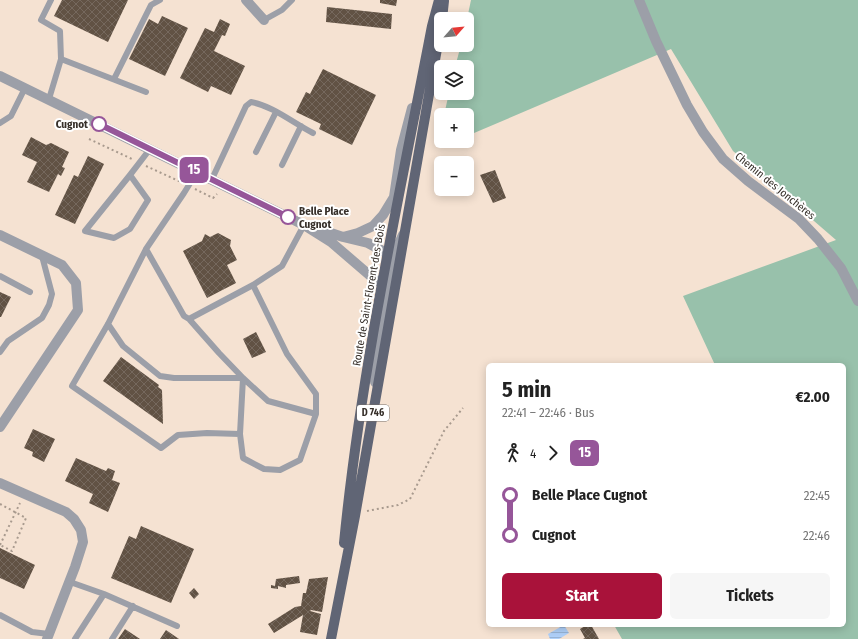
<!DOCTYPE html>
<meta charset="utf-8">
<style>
:root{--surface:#fff;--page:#f6f6f6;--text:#222;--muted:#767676;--accent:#a9123a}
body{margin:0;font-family:"Fira Sans Condensed",sans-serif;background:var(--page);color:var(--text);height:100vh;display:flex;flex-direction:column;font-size:15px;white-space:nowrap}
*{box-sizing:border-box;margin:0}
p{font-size:13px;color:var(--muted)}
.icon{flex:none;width:22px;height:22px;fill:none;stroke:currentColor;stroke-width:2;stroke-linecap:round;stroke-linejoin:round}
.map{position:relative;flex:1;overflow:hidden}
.sheet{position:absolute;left:486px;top:363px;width:360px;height:264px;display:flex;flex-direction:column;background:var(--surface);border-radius:6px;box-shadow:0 2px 10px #0003}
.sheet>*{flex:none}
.badge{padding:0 8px;border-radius:6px;font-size:14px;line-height:26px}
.needle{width:26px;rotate:63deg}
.controls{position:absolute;left:434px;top:12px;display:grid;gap:8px}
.controls a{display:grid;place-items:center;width:40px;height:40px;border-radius:6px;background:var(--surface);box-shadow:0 2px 10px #0003;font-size:20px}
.map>.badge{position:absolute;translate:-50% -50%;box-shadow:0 0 0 2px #fff}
.legs{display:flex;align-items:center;gap:6px;height:44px;padding:0 16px;font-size:13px}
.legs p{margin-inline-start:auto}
.summary{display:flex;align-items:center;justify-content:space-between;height:68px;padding:0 16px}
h1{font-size:22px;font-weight:700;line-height:30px}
.primary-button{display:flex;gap:8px;margin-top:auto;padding:8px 16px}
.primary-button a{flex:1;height:46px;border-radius:6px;background:var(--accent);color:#fff;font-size:16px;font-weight:700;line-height:46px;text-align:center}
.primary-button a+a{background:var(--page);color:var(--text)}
ul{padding:0 16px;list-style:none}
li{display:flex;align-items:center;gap:14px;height:40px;font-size:15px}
li i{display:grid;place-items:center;width:6px;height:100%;margin:0 5px;background:currentColor}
li i::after{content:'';width:10px;height:10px;margin:-5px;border:3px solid;border-radius:50%;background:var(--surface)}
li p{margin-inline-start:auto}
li:first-child i{background:linear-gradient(#0000 50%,currentColor 0)}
li:last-child i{background:linear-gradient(currentColor 50%,#0000 0)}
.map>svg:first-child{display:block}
.grass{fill:#98c1ab}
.water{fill:url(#water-rules)}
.building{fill:url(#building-cross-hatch)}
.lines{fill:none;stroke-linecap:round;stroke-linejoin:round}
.path{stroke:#a89a8e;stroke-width:2;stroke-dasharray:2 3;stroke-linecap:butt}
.service{stroke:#9c9fa8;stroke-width:6}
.minor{stroke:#9c9fa8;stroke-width:10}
.primary{stroke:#606575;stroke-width:10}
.line-1-casing{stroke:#fff;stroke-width:9}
.line-1{stroke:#965699;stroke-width:6}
.stop-1-dot{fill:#fff;stroke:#965699;stroke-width:2}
.labels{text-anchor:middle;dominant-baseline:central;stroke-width:4;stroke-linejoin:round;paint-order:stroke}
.shield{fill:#fff;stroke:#726d69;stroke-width:1}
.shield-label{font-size:10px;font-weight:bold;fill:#362f29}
.stop-label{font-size:11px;font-weight:bold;fill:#362f29;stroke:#fff;text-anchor:end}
.street-label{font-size:11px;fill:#362f29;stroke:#fff}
</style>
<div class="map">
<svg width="858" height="639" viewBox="0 0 858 639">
<defs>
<pattern id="water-rules" width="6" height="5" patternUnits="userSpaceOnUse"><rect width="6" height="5" fill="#b0d1fa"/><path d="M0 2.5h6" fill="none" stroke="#98b4d6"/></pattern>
<pattern id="building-cross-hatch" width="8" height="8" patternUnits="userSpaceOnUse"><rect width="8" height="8" fill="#615244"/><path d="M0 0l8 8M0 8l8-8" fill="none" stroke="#75685d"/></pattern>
</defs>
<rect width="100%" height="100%" fill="#f5e2d2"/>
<path class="grass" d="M 471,0 L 858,0 L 858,639 L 622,639 L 614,625 L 844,625 L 844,365 L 715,365 L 683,296 L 836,240 L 733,151 L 671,49 L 467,136 L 467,115 L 444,115 L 449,93 L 467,93 L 467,67 L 455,67 L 461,45 L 467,45 L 467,19 Z"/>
<path class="water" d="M 564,625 L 569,633 L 559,639 L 550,639 L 548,634 Z"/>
<path class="building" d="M 62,0 L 128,0 L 108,42 L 54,16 Z
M 380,0 L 397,0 L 396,6 L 380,3 Z
M 327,7 L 392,14 L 391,29 L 326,22 Z
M 162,16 L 188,28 L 165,76 L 129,59 L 149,19 L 158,24 Z
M 220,19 L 230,24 L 225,36 L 222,35 L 214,51 L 245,66 L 231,95 L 211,86 L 208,92 L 180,78 L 205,28 L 214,32 Z
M 323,69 L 376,95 L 352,145 L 319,129 L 321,124 L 296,112 L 306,92 L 310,94 Z
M 31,137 L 46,145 L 51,143 L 69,152 L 62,167 L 65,168 L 61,176 L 58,174 L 49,192 L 27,182 L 37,162 L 22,155 Z
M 88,156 L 104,164 L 75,224 L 55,215 L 74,175 L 78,177 Z
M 495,170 L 506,198 L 493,203 L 480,175 Z
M 218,233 L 231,240 L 230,246 L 237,260 L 227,265 L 236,283 L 207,298 L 183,251 L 202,241 L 205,234 L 210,237 Z
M 0,292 L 11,297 L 1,317 L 0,317 Z
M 256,332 L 266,352 L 252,358 L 243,339 Z
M 121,357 L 159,385 L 158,387 L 162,390 L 163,424 L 103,381 Z
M 33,429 L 55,439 L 44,462 L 32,456 L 33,452 L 24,448 Z
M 76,458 L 106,471 L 108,468 L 115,471 L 112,480 L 120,483 L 108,512 L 89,503 L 93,494 L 65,481 Z
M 141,526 L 194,549 L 171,603 L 111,578 L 129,536 L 136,539 Z
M 0,548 L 35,565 L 24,589 L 0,578 Z
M 299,576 L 300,583 L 286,585 L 286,588 L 278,586 L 278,589 L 271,588 L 271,585 L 275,586 L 276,579 Z
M 328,577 L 322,612 L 311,610 L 310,611 L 321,614 L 317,635 L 300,632 L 303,615 L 274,633 L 268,624 L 295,607 L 301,606 L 303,593 L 306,593 L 309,579 Z
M 194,588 L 199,594 L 194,599 L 189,593 Z
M 587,625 L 591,625 L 599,639 L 583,639 L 585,638 L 580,629 Z
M 125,629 L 140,639 L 118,639 Z
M 166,630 L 179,639 L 160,639 Z"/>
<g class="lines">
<path class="path" d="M 89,139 L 132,159
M 146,166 L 181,182
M 195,189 L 213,198 L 217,194
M 0,504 L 26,518 L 12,551 L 0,545
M 367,511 L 398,505 L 410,499 L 444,431 L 463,408
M 0,545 L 20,503"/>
<path class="service" d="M 264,20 L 282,10 L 292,0
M 61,59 L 146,92
M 114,79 L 151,5 L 160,0
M 49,99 L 61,59 L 60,31 L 41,20 L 51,0
M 0,123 L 11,116 L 25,88
M 256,152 L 276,112
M 282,165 L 301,126
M 130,175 L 148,200 L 130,229 L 114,238 L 85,231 L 130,175 L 150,149
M 212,179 L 246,106 L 251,102 C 273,106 293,123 313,133
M 146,249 L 184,316 L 189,319 L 219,353 L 243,378 L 240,434 L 207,433 L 178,435 L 161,448 L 72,386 L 108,324 L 146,249 L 184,193 L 197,172
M 0,276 L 30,292
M 189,319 L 253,285 L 282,266 L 304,225
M 108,324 L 123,346 L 160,376 L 174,378 L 243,378 L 268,401 L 316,414
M 0,352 L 8,341 L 42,318 L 49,305 L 52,294 L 42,256
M 240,434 L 243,458 L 264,469 L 280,470 L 300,460 L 316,414 L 316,394 L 287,354 L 253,285
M 70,582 L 104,594
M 0,615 L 32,632 L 49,634
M 75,639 L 104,594 L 177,626
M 112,639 L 133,606"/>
<path class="minor" d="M 246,0 L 264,20
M 639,0 L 656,41 L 687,105 L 703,132 L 723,159 L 748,181 L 799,219 L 818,239 L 841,268 L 858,301
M 0,76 L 304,225 L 331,242 L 374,279 L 382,283 L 392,272
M 316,228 L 343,237 L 368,243 L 388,254 L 389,261
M 0,235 L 62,265 L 76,283 L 78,310 L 0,427
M 343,237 L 358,233 L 373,226 L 383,215 L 394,197 L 401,150 L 412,108
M 375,382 L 376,357 L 395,252 L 403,235
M 0,483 L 66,512 L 74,519 L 81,530 L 83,542 L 75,567 L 47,639"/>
<path class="primary" d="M 442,19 L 444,1
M 344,543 C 361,369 399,198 432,26 L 439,0
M 331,639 L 355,516 L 441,26"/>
</g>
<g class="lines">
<g class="line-1-casing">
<path id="line-1" d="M 99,124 L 288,217"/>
</g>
<use href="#line-1" class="line-1"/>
</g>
<g class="stop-1-dot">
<circle cx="99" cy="124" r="7"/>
<circle cx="288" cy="217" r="7"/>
</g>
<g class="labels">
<rect class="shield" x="357" y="405" width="32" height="16" rx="3"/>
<g class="shield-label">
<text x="373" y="413">D 746</text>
</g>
<g class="stop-label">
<text x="88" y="124">Cugnot</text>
<text x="299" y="211" text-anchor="start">Belle Place<tspan x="299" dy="13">Cugnot</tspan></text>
</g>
<g class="street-label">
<text transform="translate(775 186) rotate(39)">Chemin des Jonchères</text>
<text transform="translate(369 295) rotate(-80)">Route de Saint-Florent-des-Bois</text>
</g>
</g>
</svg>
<div class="controls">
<a><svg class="needle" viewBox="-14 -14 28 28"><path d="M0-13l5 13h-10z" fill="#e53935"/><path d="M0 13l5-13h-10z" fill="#767676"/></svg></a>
<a><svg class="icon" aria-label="layers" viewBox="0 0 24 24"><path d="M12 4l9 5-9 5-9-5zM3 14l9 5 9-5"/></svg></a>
<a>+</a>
<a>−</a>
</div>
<b class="badge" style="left:194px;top:170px;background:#965699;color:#fff">15</b>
<section class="sheet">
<div class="summary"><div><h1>5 min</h1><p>22:41 – 22:46 · Bus</p></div><b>€2.00</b></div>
<div class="legs"><svg class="icon" aria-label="walk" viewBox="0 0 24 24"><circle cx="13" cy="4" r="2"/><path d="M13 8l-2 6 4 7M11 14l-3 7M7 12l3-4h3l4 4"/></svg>4<svg class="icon" aria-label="forward" viewBox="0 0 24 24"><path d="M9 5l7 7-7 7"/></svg><b class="badge" style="background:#965699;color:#fff">15</b></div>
<ul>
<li><i style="color:#965699"></i><b>Belle Place Cugnot</b><p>22:45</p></li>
<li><i style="color:#965699"></i><b>Cugnot</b><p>22:46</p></li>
</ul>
<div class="primary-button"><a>Start</a><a>Tickets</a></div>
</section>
</div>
